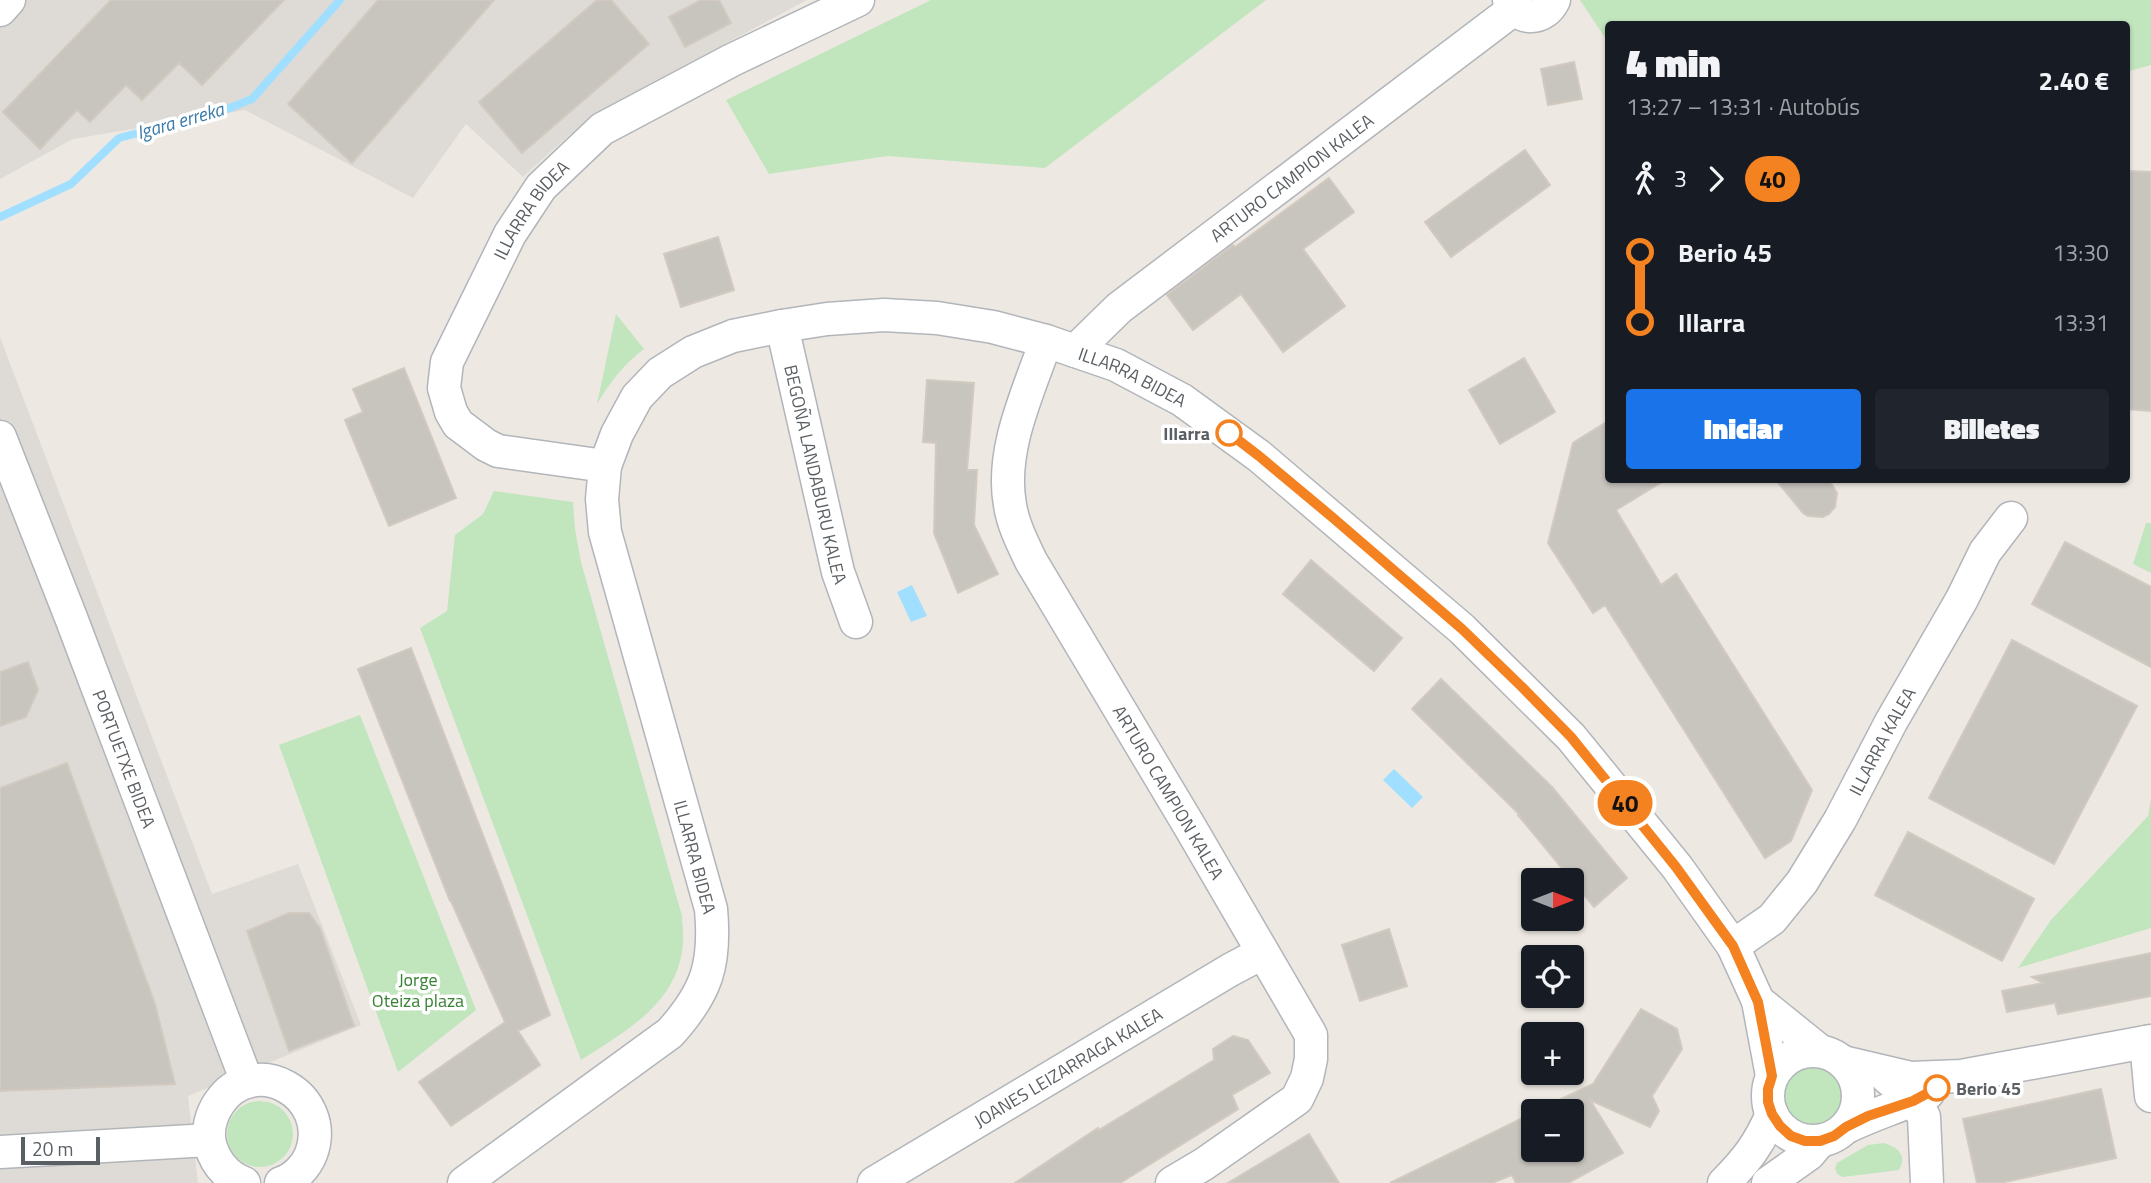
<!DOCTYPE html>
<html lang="es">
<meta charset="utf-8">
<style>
:root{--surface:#171b24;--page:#20242c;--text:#f1f3f6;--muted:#9ea1a6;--accent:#1a73e8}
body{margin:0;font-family:"Titillium Web",sans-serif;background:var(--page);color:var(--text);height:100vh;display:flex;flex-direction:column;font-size:26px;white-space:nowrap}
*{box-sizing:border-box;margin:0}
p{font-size:23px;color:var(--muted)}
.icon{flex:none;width:38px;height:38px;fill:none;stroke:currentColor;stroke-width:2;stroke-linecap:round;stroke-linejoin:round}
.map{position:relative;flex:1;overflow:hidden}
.details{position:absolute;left:1605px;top:21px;width:525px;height:462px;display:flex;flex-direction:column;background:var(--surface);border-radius:7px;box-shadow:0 2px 5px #0004}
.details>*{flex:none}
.badge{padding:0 14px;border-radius:23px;font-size:24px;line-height:46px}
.needle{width:46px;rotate:90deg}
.tools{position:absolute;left:1521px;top:868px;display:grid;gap:14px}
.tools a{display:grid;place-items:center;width:63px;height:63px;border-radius:7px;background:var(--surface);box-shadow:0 2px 5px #0004;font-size:35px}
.scale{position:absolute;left:21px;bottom:18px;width:79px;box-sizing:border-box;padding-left:7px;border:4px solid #5a5f63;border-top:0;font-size:19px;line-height:24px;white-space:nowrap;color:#5a5f63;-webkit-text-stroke:5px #fff;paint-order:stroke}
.map>.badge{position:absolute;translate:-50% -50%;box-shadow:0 0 0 4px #fff}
.legs{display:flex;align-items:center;gap:10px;height:77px;padding:0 21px;font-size:23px}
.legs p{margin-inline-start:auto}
.head{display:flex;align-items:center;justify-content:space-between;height:119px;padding:0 21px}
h1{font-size:38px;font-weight:800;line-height:52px}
.button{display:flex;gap:14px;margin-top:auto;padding:14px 21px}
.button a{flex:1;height:80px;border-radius:7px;background:var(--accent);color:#fff;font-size:28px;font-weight:800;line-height:80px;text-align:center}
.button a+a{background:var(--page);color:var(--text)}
ul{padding:0 21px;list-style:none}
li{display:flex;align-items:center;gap:24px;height:70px;font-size:26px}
li i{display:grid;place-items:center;width:10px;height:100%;margin:0 9px;background:currentColor}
li i::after{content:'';width:18px;height:18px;margin:-9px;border:5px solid;border-radius:50%;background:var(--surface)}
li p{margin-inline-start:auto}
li:first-child i{background:linear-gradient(#0000 50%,currentColor 0)}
li:last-child i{background:linear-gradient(currentColor 50%,#0000 0)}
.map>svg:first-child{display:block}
.industrial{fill:#dedbd6}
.green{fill:#c1e5bd}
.water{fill:#a0dfff}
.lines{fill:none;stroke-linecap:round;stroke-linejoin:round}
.stream{stroke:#a0dfff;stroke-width:8}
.building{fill:#c8c4be;stroke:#d2cac0;stroke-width:2}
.minor-casing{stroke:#b2b5b9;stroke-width:35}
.minor{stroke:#fff;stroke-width:32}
.line-1-casing{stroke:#fff;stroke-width:16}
.line-1{stroke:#f58220;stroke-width:10}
.stop-1-dot{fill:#fff;stroke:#f58220;stroke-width:3.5}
.labels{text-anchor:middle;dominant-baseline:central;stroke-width:7;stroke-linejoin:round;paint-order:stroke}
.street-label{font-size:18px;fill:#5a5f63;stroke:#fff}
.stop-label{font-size:18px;font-weight:bold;fill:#5a5f63;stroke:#fff;text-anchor:end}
.park-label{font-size:18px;fill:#378132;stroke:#fff}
.water-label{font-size:19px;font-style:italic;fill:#3a7ba9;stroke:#fff}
</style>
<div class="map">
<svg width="2151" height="1183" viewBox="0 0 2151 1183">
<rect width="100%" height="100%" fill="#ede9e2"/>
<path class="industrial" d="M 0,0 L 807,0 L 591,115 L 523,177 L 466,124 L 413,198 L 245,110 L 73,139 L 0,179 Z
M 0,337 L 212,894 L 298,864 L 361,1025 L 188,1096 L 198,1183 L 0,1183 Z"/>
<path class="green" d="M 931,0 L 1266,0 L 1045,168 L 887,156 L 769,174 L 726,100 Z
M 1580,0 L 2151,0 L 2151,65 L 2126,72 L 2126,24 L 1608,24 L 1608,42 Z
M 616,314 L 644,349 C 623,365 610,382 597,404 Z
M 494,491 L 573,502 L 575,529 L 581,562 L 682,916 C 682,925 684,934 683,943 C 678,1004 627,1030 581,1060 L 420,628 L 447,611 L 455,535 L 483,514 Z
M 2146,523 L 2151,523 L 2151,573 L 2133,564 Z
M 360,715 L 476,1010 L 398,1072 L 279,745 Z
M 2151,799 L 2151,928 L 2018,968 L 2051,920 L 2148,816 Z
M1782 1096a32 32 0 1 1 64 0a32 32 0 1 1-64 0Z
M227 1134a33 33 0 1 1 66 0a33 33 0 1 1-66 0Z
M 1884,1143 C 1897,1147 1908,1155 1899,1170 L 1843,1177 L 1837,1174 L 1835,1168 L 1837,1163 L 1868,1145 Z"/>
<path class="water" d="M 912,585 L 927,616 L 911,622 L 897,592 Z
M 1394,769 L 1423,797 L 1412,808 L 1383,780 Z"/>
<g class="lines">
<path class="stream" d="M 0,217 L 71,184 L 119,138 L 222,111 L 252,99 L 340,0"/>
</g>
<path class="building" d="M 111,0 L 284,0 L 202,85 L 179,63 L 142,100 L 126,85 L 90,122 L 77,110 L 40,149 L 3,112 Z
M 378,0 L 494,0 L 352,163 L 288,104 Z
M 597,0 L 611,0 L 649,44 L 522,153 L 479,102 Z
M 701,0 L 719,0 L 731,23 L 685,47 L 669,17 Z
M 1574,62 L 1582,99 L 1548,105 L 1541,69 Z
M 1525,150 L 1550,185 L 1451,257 L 1425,222 Z
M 2129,171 L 2151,172 L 2151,411 L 2126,409 L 2126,240 Z
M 1329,178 L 1354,212 L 1303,249 L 1345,306 L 1283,352 L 1241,294 L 1193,330 L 1167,295 L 1233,245 L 1235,247 Z
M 718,237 L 734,290 L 681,307 L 664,254 Z
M 1524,358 L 1555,412 L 1500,444 L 1469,390 Z
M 404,368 L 456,498 L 389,526 L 345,420 L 363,412 L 353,389 Z
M 927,380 L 974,383 L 967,470 L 977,470 L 974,525 L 998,574 L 958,593 L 934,533 L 936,443 L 923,442 Z
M 1608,421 L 1608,480 L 1665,480 L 1616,510 L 1661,585 L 1676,574 L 1812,790 L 1791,841 L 1765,858 L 1605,605 L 1593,613 L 1548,543 L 1573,443 Z
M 1776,480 L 1829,480 L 1837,493 L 1835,507 L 1829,514 L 1823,517 L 1808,516 L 1803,513 Z
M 2065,542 L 2151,587 L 2151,667 L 2032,604 Z
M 1311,560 L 1402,638 L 1374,671 L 1283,594 Z
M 2012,640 L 2137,706 L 2054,864 L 1929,798 Z
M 411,648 L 501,882 L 550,1015 L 518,1031 L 540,1065 L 451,1126 L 419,1082 L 505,1022 L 451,901 L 450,901 L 358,669 Z
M 28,662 L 38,690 L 26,717 L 0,726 L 0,672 Z
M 1441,679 L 1552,787 L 1627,878 L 1594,907 L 1518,815 L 1519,814 L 1412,709 Z
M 67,763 L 155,1004 L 175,1084 L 0,1091 L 0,788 Z
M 1908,832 L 2034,899 L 2002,961 L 1875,895 Z
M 289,913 L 309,913 L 320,928 L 354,1026 L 289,1051 L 247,931 Z
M 1389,929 L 1407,986 L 1360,1001 L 1342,945 Z
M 2151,953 L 2151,996 L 2058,1014 L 2055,1003 L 2007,1012 L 2002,991 L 2043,983 L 2032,977 Z
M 1641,1009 L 1677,1029 L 1682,1049 L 1652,1096 L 1659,1111 L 1650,1127 L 1590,1100 L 1623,1153 L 1568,1183 L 1516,1183 L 1512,1175 L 1492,1183 L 1390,1183 L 1533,1113 L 1533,1150 L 1572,1150 L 1572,1111 L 1536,1111 L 1593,1084 Z
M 1233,1036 L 1248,1040 L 1270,1073 L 1232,1095 L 1238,1109 L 1120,1183 L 1015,1183 L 1098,1128 L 1099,1130 L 1214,1060 L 1213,1049 Z
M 2101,1089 L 2116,1158 L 2000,1183 L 1977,1183 L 1963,1119 Z
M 1309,1134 L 1339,1183 L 1228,1183 Z"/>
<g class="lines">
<g class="minor-casing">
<g id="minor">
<path d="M 1509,0 C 1519,22 1544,21 1554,0"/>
<path d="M 0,10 L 9,0"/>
<path id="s1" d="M 782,326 L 838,572 L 856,622"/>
<path id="s2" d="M 1046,341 C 1028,393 1000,450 1010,505 C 1013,525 1023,544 1031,561 L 1190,827 L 1311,1035 L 1311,1059 L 1307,1078 L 1297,1099 L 1204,1164 L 1172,1183"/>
<path id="s3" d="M 1075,351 L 1119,308 L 1514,9"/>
<path id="s4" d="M 0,437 L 70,615 L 247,1082"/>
<path id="s5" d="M 605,466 L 498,451 L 486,445 L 458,424 L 451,412 L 444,388 L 447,362 L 510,234 L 541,187 L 602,129 L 732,60 L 858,0"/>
<path id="s6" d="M 1733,946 L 1772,919 L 1802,882 L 1840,820 L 1891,722 L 1962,599 L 1985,552 L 2011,518"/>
<path d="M 1758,1001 L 1820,1051"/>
<path d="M 2146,1042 L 2151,1096"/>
<circle cx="1813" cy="1096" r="45"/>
<path d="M 1843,1062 L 1911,1078 L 1961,1076 L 2151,1041"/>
<path d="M 1881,1072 C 1896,1086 1915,1099 1924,1117 L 1927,1183"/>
<path d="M 1847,1127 C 1873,1114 1902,1106 1928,1093"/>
<path d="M 0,1152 L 209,1140"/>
<path d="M 244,1183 C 226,1176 215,1162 210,1144 C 207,1130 211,1115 219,1103 C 254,1051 333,1095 311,1154 C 306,1167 294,1179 281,1183"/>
<path id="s7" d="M 464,1183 L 670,1033 C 707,992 716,964 711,909 L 605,532 L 602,499 L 605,466 L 617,434 L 637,397 L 660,373 L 693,352 L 733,336 L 782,326 L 827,319 L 884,315 L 937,318 L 993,327 L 1046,341 L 1116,365 L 1182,400 L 1259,456 L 1462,629 L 1571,737 L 1677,867 L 1733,946 L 1758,1001 L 1772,1076"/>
<path id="s8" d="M 874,1183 L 1230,970 L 1262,953"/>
<path d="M 1724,1183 C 1747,1160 1759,1144 1772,1114"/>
<path d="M 1768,1183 L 1809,1154 L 1820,1141"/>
</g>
</g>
<use href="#minor" class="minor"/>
</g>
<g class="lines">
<g class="line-1-casing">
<path id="line-1" d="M 1229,433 L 1259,456 L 1332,517 L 1462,629 L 1522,687 L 1571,737 L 1676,867 L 1733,946 L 1758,1002 L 1772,1076 L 1768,1089 L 1768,1102 L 1772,1114 L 1780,1126 L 1791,1136 L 1805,1141 L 1820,1141 L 1834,1136 L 1846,1127 L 1868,1116 L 1913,1101 L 1937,1088"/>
</g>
<use href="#line-1" class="line-1"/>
</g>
<g class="stop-1-dot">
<circle cx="1229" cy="433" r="12"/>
<circle cx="1937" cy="1088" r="12"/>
</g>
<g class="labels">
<g class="street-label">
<text stroke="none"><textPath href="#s3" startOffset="278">ARTURO CAMPION KALEA</textPath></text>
<text stroke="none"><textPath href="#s5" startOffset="396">ILLARRA BIDEA</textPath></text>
<text stroke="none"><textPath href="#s7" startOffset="1451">ILLARRA BIDEA</textPath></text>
<text stroke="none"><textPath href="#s1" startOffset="152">BEGOÑA LANDABURU KALEA</textPath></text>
<text stroke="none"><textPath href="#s6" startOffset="257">ILLARRA KALEA</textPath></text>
<text stroke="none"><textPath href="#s4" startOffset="345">PORTUETXE BIDEA</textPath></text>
<text stroke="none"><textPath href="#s2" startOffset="499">ARTURO CAMPION KALEA</textPath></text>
<text transform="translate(695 857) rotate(75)">ILLARRA BIDEA</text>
<text stroke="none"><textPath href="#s8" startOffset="226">JOANES LEIZARRAGA KALEA</textPath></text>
</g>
<g class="stop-label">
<text x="1210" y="433">Illarra</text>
<text x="1956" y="1088" text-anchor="start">Berio 45</text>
</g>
<g class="park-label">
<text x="418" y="979">Jorge<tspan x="418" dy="21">Oteiza plaza</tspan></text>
</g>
<g class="water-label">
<text transform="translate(180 120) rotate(-16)">Igara erreka</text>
</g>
</g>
</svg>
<div class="tools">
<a><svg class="needle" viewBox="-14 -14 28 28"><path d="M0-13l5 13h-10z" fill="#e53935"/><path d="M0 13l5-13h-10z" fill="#9ea1a6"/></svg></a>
<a><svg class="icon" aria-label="locate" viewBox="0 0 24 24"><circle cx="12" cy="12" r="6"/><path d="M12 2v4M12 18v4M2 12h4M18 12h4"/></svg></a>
<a>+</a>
<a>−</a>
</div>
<div class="scale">20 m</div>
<b class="badge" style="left:1625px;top:803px;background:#f58220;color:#111">40</b>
<section class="details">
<div class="head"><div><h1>4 min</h1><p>13:27 – 13:31 · Autobús</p></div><b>2.40 €</b></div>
<div class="legs"><svg class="icon" aria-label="walk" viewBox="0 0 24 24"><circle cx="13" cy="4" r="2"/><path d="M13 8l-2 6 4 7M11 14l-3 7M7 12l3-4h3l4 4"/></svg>3<svg class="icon" aria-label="forward" viewBox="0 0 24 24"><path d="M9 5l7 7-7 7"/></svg><b class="badge" style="background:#f58220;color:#111">40</b></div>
<ul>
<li><i style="color:#f58220"></i><b>Berio 45</b><p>13:30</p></li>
<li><i style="color:#f58220"></i><b>Illarra</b><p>13:31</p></li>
</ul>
<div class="button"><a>Iniciar</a><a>Billetes</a></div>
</section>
</div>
